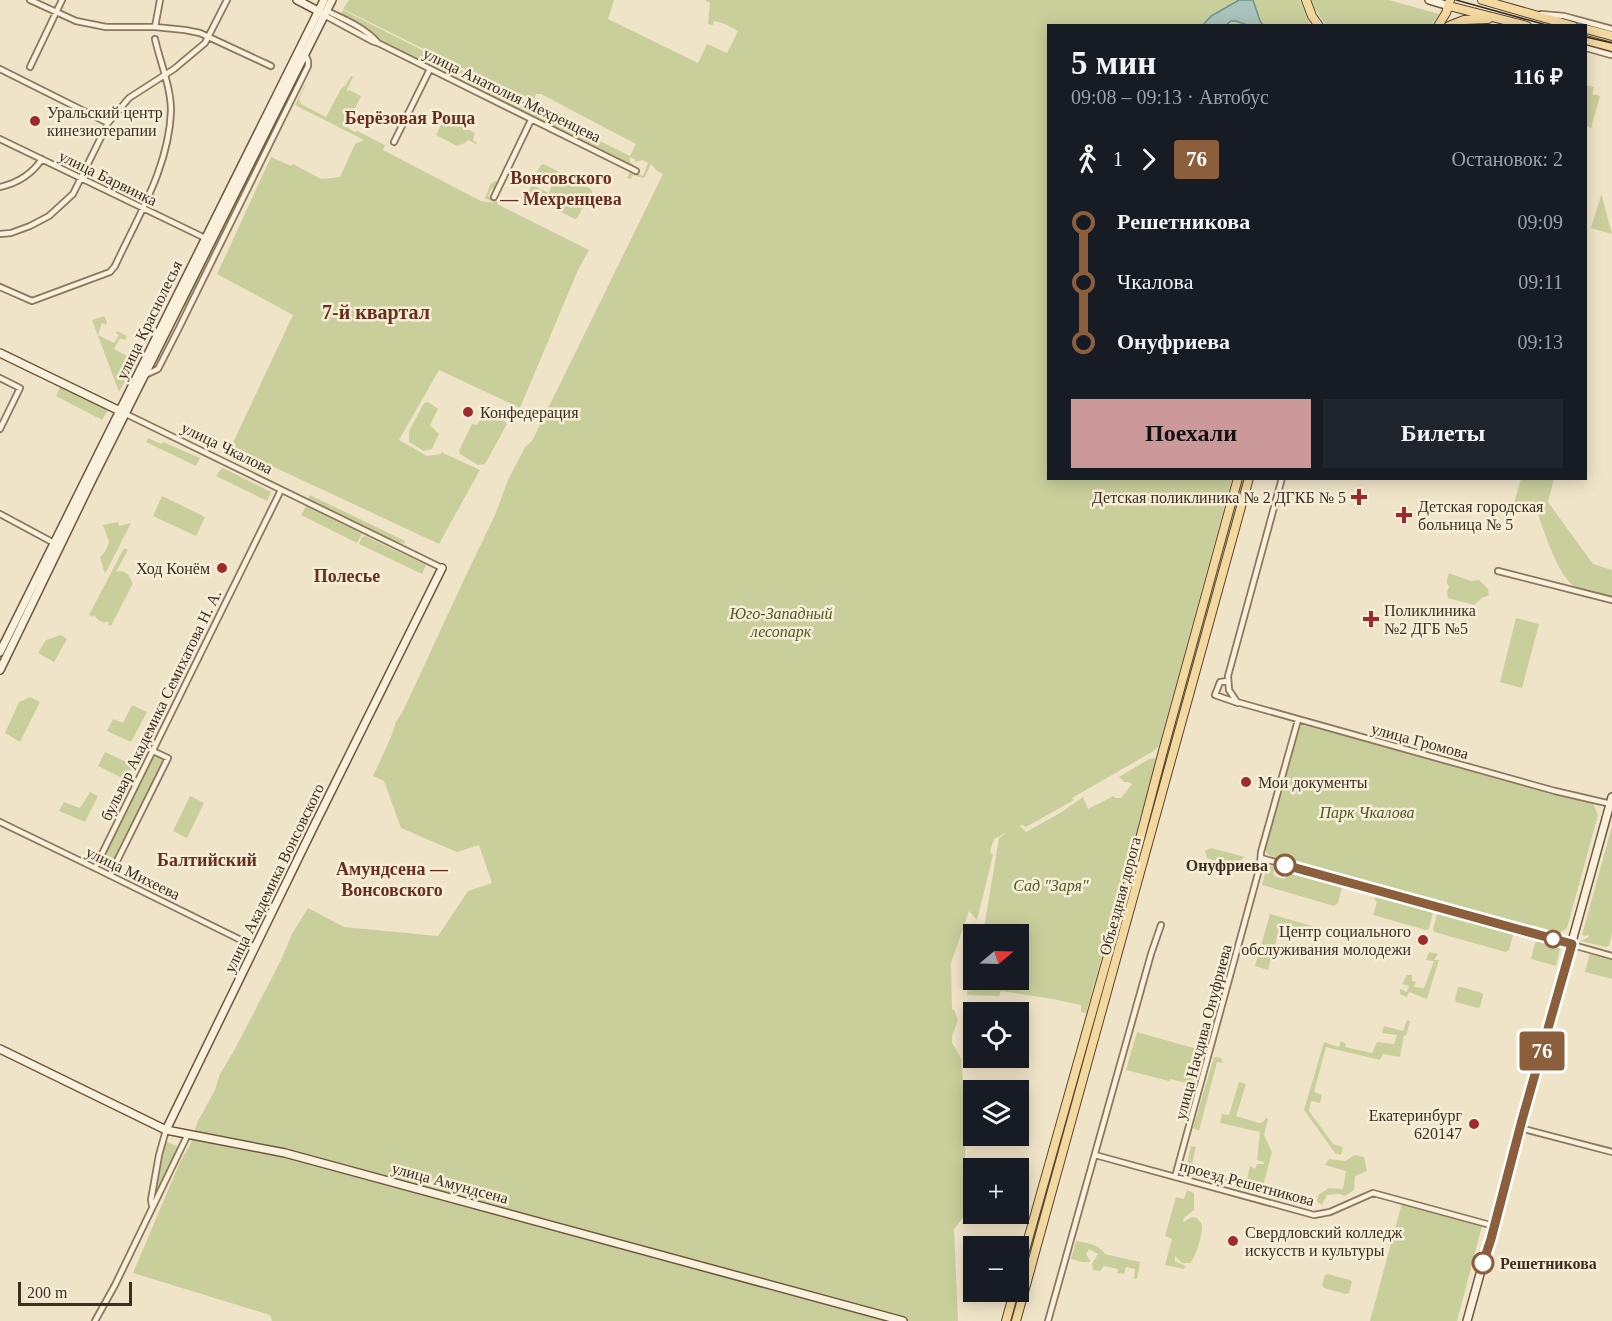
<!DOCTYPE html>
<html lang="ru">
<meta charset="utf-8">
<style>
:root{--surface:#171b24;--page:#20242c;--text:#f1f3f6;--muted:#9ea1a6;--accent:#cc999b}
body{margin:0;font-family:Georgia,serif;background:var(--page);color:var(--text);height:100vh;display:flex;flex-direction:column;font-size:22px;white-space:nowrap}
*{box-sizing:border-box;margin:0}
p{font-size:20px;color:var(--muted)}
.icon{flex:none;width:33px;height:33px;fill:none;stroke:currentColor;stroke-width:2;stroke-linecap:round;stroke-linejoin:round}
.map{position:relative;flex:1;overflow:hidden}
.panel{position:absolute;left:1047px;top:24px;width:540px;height:456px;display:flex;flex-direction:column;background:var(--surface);border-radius:0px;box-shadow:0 3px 15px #0003}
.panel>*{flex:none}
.badge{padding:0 12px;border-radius:4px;font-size:21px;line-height:39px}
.needle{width:39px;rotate:71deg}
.controls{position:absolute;left:963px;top:924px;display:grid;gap:12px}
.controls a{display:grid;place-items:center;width:66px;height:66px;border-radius:0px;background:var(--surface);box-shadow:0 3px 15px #0003;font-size:30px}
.scale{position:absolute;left:18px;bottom:15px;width:114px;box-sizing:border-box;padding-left:6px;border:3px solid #3d2e20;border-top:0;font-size:16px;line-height:21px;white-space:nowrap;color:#3d2e20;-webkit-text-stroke:4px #f7eed8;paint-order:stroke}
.map>.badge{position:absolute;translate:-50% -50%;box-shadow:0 0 0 3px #fff}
.legs{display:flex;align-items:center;gap:9px;height:66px;padding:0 24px;font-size:20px}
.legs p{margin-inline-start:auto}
.overview{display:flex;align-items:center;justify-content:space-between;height:102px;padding:0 24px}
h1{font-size:33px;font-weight:700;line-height:45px}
.primary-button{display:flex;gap:12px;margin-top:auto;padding:12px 24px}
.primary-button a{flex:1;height:69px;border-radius:0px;background:var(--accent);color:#111;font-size:24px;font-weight:700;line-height:69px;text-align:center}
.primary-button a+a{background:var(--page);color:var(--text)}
ul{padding:0 24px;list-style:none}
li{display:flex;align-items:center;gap:21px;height:60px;font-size:22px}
li i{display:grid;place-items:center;width:9px;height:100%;margin:0 8px;background:currentColor}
li i::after{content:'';width:15px;height:15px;margin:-8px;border:4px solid;border-radius:50%;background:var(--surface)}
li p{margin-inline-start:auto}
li:first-child i{background:linear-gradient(#0000 50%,currentColor 0)}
li:last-child i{background:linear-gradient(currentColor 50%,#0000 0)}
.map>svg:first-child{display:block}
.green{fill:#c9cf9b;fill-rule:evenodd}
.water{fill:#a9c4bc;stroke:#6f938a;stroke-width:1.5}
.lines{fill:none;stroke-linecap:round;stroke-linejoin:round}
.street-casing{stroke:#8d765c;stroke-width:8}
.secondary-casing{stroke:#6f573f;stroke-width:10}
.primary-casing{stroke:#5b4430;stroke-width:10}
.street{stroke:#faf1dc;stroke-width:4.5}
.secondary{stroke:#faf1dc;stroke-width:7}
.primary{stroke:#f3d9a0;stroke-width:8}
.tram{stroke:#3d2e20;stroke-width:1.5}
.line-1-casing{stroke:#fff;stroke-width:14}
.line-1{stroke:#8b5e3c;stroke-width:9}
.poi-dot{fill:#9e2a2b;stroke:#f7eed8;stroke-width:2}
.stop-1-dot{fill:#fff;stroke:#8b5e3c;stroke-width:3}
.labels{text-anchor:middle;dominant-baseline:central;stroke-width:5;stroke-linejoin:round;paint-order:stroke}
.street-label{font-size:16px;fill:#3d2e20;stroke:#f7eed8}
.poi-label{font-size:16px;fill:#3d2e20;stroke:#f7eed8;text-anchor:start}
.park-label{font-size:16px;font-style:italic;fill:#4d5a26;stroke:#f7eed8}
.stop-label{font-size:16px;font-weight:bold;fill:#3d2e20;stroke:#f7eed8;text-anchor:end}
.neighbourhood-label{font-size:18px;font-weight:bold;fill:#6b2e1e;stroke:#f7eed8}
.quarter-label{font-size:20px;font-weight:bold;fill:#6b2e1e;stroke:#f7eed8}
</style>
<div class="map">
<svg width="1612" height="1321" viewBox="0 0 1612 1321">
<rect width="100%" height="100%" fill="#f0e4c8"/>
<path class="green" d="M 349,0 L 614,0 L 608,19 L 698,63 L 707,44 L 727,53 L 738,31 L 725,24 L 714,21 L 713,25 L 708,24 L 710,3 L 705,0 L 1300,0 L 1310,25 L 1048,26 L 1048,478 L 1232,479 L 1159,746 L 1152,752 L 1072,798 L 1074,800 L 1026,827 L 1022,825 L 1020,826 L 1026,832 L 1060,813 L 1083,797 L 1088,809 L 1114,796 L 1115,798 L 1121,798 L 1132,784 L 1128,782 L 1124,782 L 1119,777 L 1149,759 L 1157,758 L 1086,1013 L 1081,1012 L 1081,1005 L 1053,999 L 1001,991 L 999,996 L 967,995 L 968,978 L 973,980 L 1018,980 L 1018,934 L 983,934 L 999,838 L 1007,832 L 994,839 L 990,852 L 993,855 L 977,920 L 969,911 L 951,963 L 952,1009 L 954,1010 L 958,1020 L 952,1036 L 952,1043 L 961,1058 L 965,1104 L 965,1215 L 954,1229 L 958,1321 L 272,1321 L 270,1315 L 133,1273 L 180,1162 L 190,1145 L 198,1121 L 215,1090 L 220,1074 L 235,1049 L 281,960 L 292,934 L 308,908 L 344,927 L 438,936 L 468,891 L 492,883 L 479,845 L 457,852 L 401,828 L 384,781 L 373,776 L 391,737 L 396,722 L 403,711 L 468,571 L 495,515 L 508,480 L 525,447 L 532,441 L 663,174 L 657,171 L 651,164 L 645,177 L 642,178 L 633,175 L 631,179 L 627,178 L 631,170 L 643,176 L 648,163 L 643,160 L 635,162 L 634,161 L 636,160 L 630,157 L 630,162 L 634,165 L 633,167 L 485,94 L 490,84 L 536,107 L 537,115 L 538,115 L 537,105 L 343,9 ZM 536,94 L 541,94 L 636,144 L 630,156 L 588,135 L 586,138 L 578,134 L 582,126 L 534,100 Z
M 1312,0 L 1389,0 L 1439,14 L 1431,25 L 1326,25 L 1314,8 Z
M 343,10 L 487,83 L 482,93 L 389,46 L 363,27 L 340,15 Z
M 306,59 L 307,65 L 300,79 L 298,80 L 225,224 L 189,300 L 189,303 L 187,308 L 183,307 Z
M 351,76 L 353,77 L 346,92 L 349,90 L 361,96 L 346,127 L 355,132 L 357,131 L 385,145 L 383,150 L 481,201 L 494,203 L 485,198 L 491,183 L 492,184 L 494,181 L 497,182 L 498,184 L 495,190 L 492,188 L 488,196 L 498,202 L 497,204 L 589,250 L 578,270 L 520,408 L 439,370 L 399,440 L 427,456 L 441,454 L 441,452 L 480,470 L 439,544 L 231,447 L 293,315 L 217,274 L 271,157 L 291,166 L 293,164 L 321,179 L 340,177 L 355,144 L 364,140 L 295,105 L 305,85 L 306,85 L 299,99 L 301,104 L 326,117 L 341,89 L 345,86 Z
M 1586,85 L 1594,87 L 1592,94 L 1600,96 L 1591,128 L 1586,126 Z
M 444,118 L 475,133 L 473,140 L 477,143 L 476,144 L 468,140 L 465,143 L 457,146 L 436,135 Z
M 544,164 L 591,189 L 592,192 L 577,218 L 575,219 L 528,196 L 527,193 L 532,185 L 549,193 L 553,183 L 536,174 L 541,165 Z
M 1601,195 L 1602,196 L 1612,234 L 1591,228 Z
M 104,316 L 107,322 L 106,325 L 102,323 L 98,335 L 114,343 L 119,335 L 116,333 L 117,331 L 127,336 L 125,340 L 120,338 L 114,349 L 127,356 L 129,352 L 133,354 L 124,373 L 128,376 L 119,392 L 92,320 Z
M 60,387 L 108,410 L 102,420 L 56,396 Z
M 428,402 L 438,409 L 430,425 L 439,434 L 432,449 L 424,451 L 409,442 L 409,431 L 424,403 Z
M 485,411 C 493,410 503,417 507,424 L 485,464 L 478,465 L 460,454 L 459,451 L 472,424 L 477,425 Z
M 148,438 L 161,444 L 163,442 L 200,458 L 196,466 L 146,442 Z
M 223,468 L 271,492 L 267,501 L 216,476 L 220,470 Z
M 1240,479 L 1246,479 L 1013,1321 L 1010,1321 L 1186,682 Z
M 1521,479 L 1554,479 L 1548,502 L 1593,564 L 1612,570 L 1612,598 C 1601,594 1587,592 1576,587 C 1558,579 1543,527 1536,509 L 1514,503 Z
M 310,495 L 405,541 L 404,544 L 392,541 L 308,500 Z
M 162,496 L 205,517 L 196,536 L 153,516 Z
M 306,506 L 362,534 L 357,543 L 301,515 Z
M 118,522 L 119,526 L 131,523 L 105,574 L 100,557 L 105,552 L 109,542 L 103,525 Z
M 365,536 L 426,565 L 422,574 L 359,544 L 362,537 Z
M 124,548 L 128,550 L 116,572 L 122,571 L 128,574 L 132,582 L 132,585 L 111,626 L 108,625 L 109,622 C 102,623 98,621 94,615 L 93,617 L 89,615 Z
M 1449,573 L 1471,581 L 1479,580 L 1488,589 L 1489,595 L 1485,597 L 1483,597 L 1474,605 L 1448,598 L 1447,592 L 1449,587 C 1446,582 1447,579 1449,573 Z
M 1516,618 L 1539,624 L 1522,688 L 1500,682 Z
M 61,635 L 67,639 L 54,662 L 38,653 L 46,640 Z
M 30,697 L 40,702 L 20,742 L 5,733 L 19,702 Z
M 132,705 L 147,712 L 131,742 L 107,731 L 113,719 L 123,723 Z
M 1302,725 L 1385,746 L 1511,782 L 1593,803 L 1598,815 L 1567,928 L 1560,933 L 1532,925 L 1526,926 L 1268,855 L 1265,850 L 1299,728 Z
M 105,752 L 133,765 L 126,780 L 98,766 Z
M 155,754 L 163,758 L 164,760 L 111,868 L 107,871 L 101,867 L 100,862 Z
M 90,792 L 98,796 L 85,822 L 59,811 L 64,802 L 80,808 Z
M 190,796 L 204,803 L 187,838 L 173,831 Z
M 1612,826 L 1612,933 L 1609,946 L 1606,947 L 1581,941 L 1589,937 L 1588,935 L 1586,936 L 1582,935 Z
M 1211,848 L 1245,857 L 1233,866 L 1207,858 L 1205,851 Z
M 1267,865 L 1275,867 L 1273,874 L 1276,877 L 1284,879 L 1286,877 L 1289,871 L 1340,884 L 1342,887 L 1338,903 L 1334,906 L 1262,885 Z
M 1378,896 L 1432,910 L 1433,912 L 1429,929 L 1426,930 L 1373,915 L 1377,902 L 1374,899 Z
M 1440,912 L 1512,932 L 1513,935 L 1509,950 L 1506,952 L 1434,932 L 1433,929 L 1437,914 Z
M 1270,914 L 1312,926 L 1310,935 L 1299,932 L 1298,935 L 1279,930 L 1268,970 L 1255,966 Z
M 1539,940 L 1556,945 L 1557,947 L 1560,948 L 1556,966 L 1531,959 L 1535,943 Z
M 1429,952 L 1438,954 L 1434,960 L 1439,960 L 1427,999 L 1409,992 L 1407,997 L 1400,994 L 1400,989 L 1407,992 L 1409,986 L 1402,984 L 1407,975 L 1412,975 L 1412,981 L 1416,982 L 1414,987 L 1424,988 L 1434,961 L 1426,960 Z
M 1590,953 L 1612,959 L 1612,979 L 1585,972 Z
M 1458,987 L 1461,987 L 1482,993 L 1483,995 L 1480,1007 L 1478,1008 L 1456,1002 L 1455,999 Z
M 1407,1020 L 1410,1021 L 1406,1036 L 1404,1035 L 1400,1057 L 1383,1054 L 1380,1060 L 1326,1047 L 1314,1092 L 1322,1095 L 1320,1103 L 1311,1101 L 1309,1111 L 1333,1144 L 1343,1147 L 1341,1155 L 1335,1153 L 1304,1110 L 1324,1042 L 1339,1047 L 1341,1041 L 1346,1044 L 1345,1047 L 1372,1053 L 1377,1042 L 1394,1044 L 1397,1035 L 1382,1033 L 1384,1026 L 1403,1031 Z
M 1137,1032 L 1204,1051 L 1195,1085 L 1170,1079 L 1169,1081 L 1126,1070 Z
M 1214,1057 L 1221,1058 L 1223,1063 L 1217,1062 L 1199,1131 L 1193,1128 Z
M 1239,1082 L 1246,1084 L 1236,1116 L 1259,1123 L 1263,1122 L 1266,1118 L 1268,1119 L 1264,1135 L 1272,1152 L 1261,1194 L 1185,1174 L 1191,1146 L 1196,1147 L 1191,1169 L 1246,1184 L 1250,1166 L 1255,1169 L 1257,1164 L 1264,1164 L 1264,1162 L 1257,1160 L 1260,1132 L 1220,1123 L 1222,1114 L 1229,1115 Z
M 165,1141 L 179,1147 L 156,1193 C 156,1175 163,1159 165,1141 Z
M 1355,1155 L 1364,1157 L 1367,1171 L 1355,1176 L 1354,1190 L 1345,1196 L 1339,1194 L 1327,1195 L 1322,1205 L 1317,1202 L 1318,1195 L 1329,1188 L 1343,1189 L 1346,1171 L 1325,1165 L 1329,1159 L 1345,1161 Z
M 1187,1190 L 1194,1193 L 1194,1210 L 1184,1218 L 1183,1222 L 1192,1217 L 1197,1218 C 1200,1222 1202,1222 1202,1227 C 1202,1236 1196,1257 1190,1263 L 1182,1263 L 1175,1256 L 1175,1261 L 1185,1266 L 1184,1269 L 1165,1265 L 1172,1239 L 1165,1236 L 1176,1197 L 1184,1199 Z
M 1402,1203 L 1482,1226 L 1457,1321 L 1370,1321 Z
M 1076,1241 C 1087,1243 1099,1244 1105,1254 L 1140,1262 L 1137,1279 L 1134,1279 L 1135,1269 L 1126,1267 L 1124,1274 L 1117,1273 L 1118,1269 L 1104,1266 L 1100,1271 L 1093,1270 L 1092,1264 L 1098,1254 L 1089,1249 L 1086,1254 L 1091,1262 L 1082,1262 L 1071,1259 Z
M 1328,1274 L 1350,1280 L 1352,1282 L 1349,1293 L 1346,1294 L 1324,1288 L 1322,1285 L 1325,1275 Z"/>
<path class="water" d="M 1239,0 L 1253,0 L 1260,21 L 1263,25 L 1247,25 L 1236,21 L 1231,21 L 1226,25 L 1200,25 L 1203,25 L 1211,16 Z"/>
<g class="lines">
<g class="street-casing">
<path id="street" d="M 30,0 L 76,21 L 106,27 L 155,27 L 185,30 L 200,33 L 271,66
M 327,11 C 344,19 366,28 378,43
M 1541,14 L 1564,16 L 1612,29
M 324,15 L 372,41 L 378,43 L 636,171
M 155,27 L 160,0
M 1586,48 L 1611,55
M 30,67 L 62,0
M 0,69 L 108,123
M 0,139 L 205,238
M 394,142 L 430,69
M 0,187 C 18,183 32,174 42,159
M 494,197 L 531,120
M 0,234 L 11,233 L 30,226 L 49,216 L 73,194 L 108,123 L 129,98 L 174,69 L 205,43 L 227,0
M 0,287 L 32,301 L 110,272 L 115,266 C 138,216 169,167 171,111 C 171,87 160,62 155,39
M 145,375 L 158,369 L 178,330 L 308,66 L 308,61 L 305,54
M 0,378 L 20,388 L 0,429
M 126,414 L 442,568
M 1282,478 L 1228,676 L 1229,690 L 1237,702 L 1555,791 L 1611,804
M 0,514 L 54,543
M 1498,571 L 1612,600
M 1228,681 L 1220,682 L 1215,695 L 1238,703
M 0,822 L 95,868 L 255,947
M 1261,858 L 1612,956
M 95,868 L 281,490
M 110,875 L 168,758 L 153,751
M 1520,1128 L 1612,1152
M 1095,1155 L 1314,1215 L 1330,1212 L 1373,1193 L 1494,1226
M 1175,1177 L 1260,866 L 1261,852 L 1298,720
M 152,1205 L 151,1200 L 159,1155 L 166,1130
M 95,1321 L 115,1285 L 188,1134
M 1048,1321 L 1151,954 L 1161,925"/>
</g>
<g class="secondary-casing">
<path id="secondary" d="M 297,0 L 320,12
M 1429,0 L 1449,6
M 0,353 L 122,412
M 0,652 L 324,0
M 0,670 L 92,480 L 332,0
M 0,1049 L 166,1130 L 285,1153 L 903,1321
M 166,1130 L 312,830 L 442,568
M 1467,1321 L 1612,797"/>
</g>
<g class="primary-casing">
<path id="primary" d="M 1306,0 L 1312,16 L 1319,26
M 1482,0 L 1573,26
M 1449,6 L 1527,26
M 1438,26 L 1446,13 L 1450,0
M 1449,26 L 1464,20 L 1488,19
M 1586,29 L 1612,36
M 1586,40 L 1612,47
M 1018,1275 L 1127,888 L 1163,751 L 1238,478
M 1006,1321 L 1014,1292
M 1016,1321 L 1249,478"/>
</g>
<use href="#street" class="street"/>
<use href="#secondary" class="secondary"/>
<use href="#primary" class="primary"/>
<path class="tram" d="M 1456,0 L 1550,26
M 1586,37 L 1612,43"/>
</g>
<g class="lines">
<g class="line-1-casing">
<path id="line-1" d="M 1285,865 L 1572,944 L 1522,1120 L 1491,1239 L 1483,1263"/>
</g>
<use href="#line-1" class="line-1"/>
</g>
<g class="poi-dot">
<circle cx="35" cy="121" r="6"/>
<circle cx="468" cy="412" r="6"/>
<path d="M1356 488h6v6h6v6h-6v6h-6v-6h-6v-6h6z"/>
<path d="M1401 506h6v6h6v6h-6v6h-6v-6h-6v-6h6z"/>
<circle cx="222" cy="568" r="6"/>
<path d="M1368 610h6v6h6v6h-6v6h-6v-6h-6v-6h6z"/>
<circle cx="1246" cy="782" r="6"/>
<circle cx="1423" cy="940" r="6"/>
<circle cx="1474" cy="1124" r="6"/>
<circle cx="1233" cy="1241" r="6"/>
</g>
<g class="stop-1-dot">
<circle cx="1285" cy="865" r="10"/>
<circle cx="1553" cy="939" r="8"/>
<circle cx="1483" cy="1263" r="10"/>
</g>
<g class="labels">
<g class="street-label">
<text transform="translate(512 95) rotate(26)">улица Анатолия Мехренцева</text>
<text transform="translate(108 178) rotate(26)">улица Барвинка</text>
<text transform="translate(149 320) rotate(-64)">улица Краснолесья</text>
<text transform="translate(227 448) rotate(26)">улица Чкалова</text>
<text transform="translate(161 705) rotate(-64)">бульвар Академика Семихатова Н. А.</text>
<text transform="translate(1420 741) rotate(15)">улица Громова</text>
<text transform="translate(133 873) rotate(26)">улица Михеева</text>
<text transform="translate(274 878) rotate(-64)">улица Академика Вонсовского</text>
<text transform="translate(1120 896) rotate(-75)">Объездная дорога</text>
<text transform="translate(1203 1032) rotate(-75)">улица Начдива Онуфриева</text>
<text transform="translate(450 1183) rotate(15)">улица Амундсена</text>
<text transform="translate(1247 1183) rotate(15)">проезд Решетникова</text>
</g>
<g class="poi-label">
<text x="47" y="112">Уральский центр<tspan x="47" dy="18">кинезиотерапии</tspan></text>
<text x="480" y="412">Конфедерация</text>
<text x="1346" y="497" text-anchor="end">Детская поликлиника № 2 ДГКБ № 5</text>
<text x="1418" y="506">Детская городская<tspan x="1418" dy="18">больница № 5</tspan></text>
<text x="210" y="568" text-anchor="end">Ход Конём</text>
<text x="1384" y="610">Поликлиника<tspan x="1384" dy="18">№2 ДГБ №5</tspan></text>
<text x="1258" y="782">Мои документы</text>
<text x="1411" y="931" text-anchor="end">Центр социального<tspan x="1411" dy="18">обслуживания молодежи</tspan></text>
<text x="1462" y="1115" text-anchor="end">Екатеринбург<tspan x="1462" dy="18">620147</tspan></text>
<text x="1245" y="1232">Свердловский колледж<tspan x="1245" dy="18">искусств и культуры</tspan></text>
</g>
<g class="park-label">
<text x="781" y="613">Юго-Западный<tspan x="781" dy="18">лесопарк</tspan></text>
<text x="1367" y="812">Парк Чкалова</text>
<text x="1051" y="885">Сад "Заря"</text>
</g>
<g class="stop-label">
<text x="1268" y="865">Онуфриева</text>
<text x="1500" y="1263" text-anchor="start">Решетникова</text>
</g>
<g class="neighbourhood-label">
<text x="410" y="118">Берёзовая Роща</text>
<text x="561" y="178">Вонсовского<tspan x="561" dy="21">— Мехренцева</tspan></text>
<text x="347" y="576">Полесье</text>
<text x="207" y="860">Балтийский</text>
<text x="392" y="869">Амундсена —<tspan x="392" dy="21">Вонсовского</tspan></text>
</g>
<g class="quarter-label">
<text x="376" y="312">7-й квартал</text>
</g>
</g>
</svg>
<div class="controls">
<a><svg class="needle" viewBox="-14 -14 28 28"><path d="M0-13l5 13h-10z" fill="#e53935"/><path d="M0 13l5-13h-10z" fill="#9ea1a6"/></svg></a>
<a><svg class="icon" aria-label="locate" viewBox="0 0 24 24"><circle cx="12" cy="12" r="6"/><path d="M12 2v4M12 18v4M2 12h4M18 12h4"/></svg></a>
<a><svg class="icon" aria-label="layers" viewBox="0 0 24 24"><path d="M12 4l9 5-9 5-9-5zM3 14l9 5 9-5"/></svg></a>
<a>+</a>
<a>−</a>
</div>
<div class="scale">200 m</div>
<b class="badge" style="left:1542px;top:1051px;background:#8b5e3c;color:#fff">76</b>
<section class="panel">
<div class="overview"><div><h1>5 мин</h1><p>09:08 – 09:13 · Автобус</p></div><b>116 ₽</b></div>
<div class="legs"><svg class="icon" aria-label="walk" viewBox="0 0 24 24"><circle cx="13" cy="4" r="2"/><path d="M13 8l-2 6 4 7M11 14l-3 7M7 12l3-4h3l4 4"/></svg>1<svg class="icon" aria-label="forward" viewBox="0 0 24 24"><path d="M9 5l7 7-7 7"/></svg><b class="badge" style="background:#8b5e3c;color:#fff">76</b><p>Остановок: 2</p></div>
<ul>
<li><i style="color:#8b5e3c"></i><b>Решетникова</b><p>09:09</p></li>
<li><i style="color:#8b5e3c"></i><span>Чкалова</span><p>09:11</p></li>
<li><i style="color:#8b5e3c"></i><b>Онуфриева</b><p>09:13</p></li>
</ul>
<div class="primary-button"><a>Поехали</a><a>Билеты</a></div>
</section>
</div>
